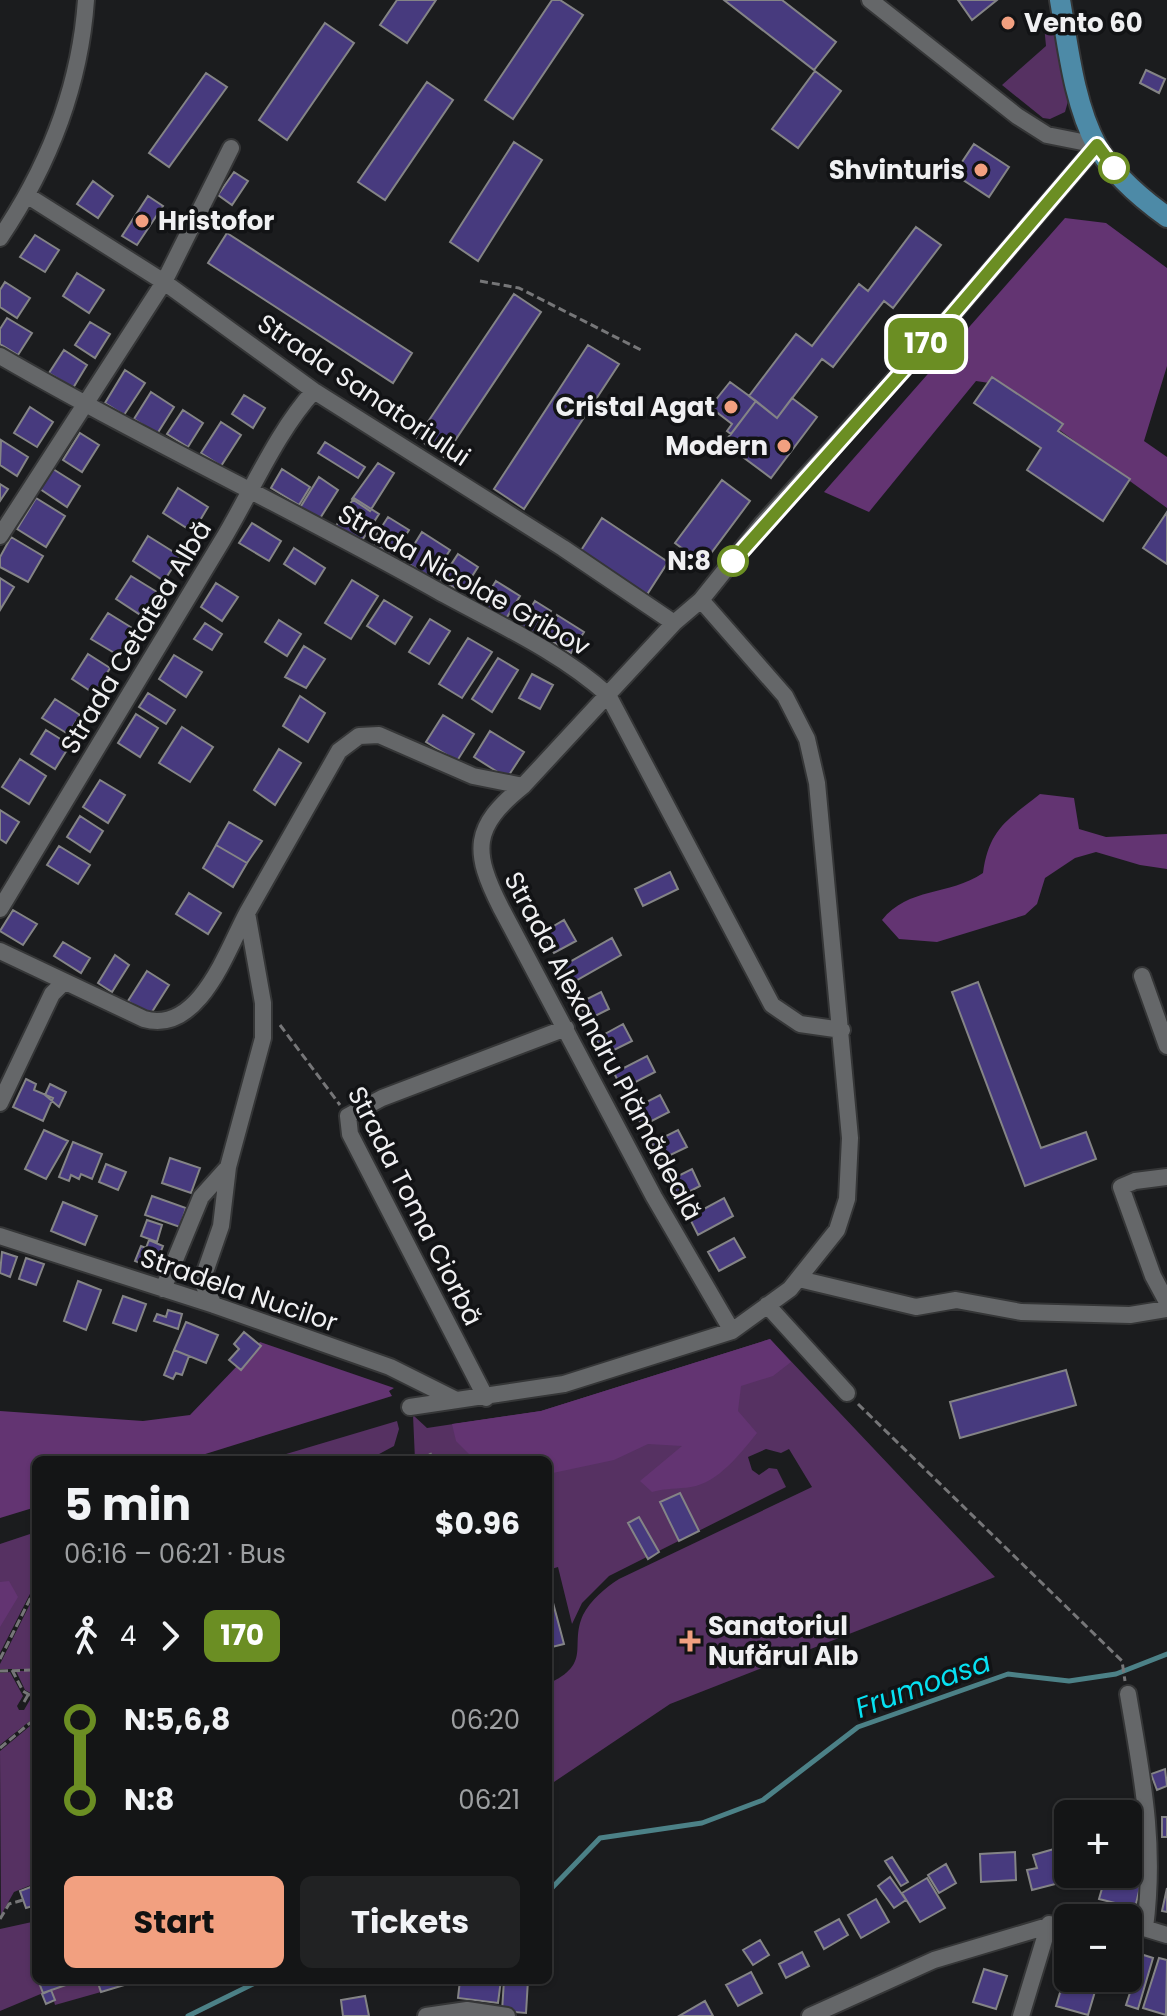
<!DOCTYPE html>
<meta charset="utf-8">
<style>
:root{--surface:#141516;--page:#212223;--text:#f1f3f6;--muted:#9d9fa1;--line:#333435;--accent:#f2a080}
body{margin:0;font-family:Poppins,sans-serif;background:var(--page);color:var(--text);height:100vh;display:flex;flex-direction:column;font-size:30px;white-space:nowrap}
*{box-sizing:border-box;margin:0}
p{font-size:26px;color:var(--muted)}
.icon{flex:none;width:44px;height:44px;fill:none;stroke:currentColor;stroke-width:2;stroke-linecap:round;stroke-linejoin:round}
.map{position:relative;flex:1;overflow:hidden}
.details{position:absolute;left:32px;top:1456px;width:520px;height:528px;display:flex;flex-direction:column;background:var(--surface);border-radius:12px;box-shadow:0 2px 6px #0004,0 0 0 2px var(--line)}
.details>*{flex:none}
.badge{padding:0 16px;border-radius:12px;font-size:28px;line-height:52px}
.tools{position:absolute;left:1054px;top:1800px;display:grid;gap:16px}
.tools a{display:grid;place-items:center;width:88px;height:88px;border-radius:12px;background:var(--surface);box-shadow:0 2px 6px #0004,0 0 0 2px var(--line);font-size:40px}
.map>.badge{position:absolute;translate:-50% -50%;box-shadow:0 0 0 4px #fff}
.legs{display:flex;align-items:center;gap:12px;height:88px;padding:0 32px;font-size:26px}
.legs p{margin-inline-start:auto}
.summary{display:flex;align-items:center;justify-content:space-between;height:136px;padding:0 32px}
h1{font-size:44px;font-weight:700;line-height:60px}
.action{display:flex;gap:16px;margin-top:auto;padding:16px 32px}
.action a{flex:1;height:92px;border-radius:12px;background:var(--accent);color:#111;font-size:32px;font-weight:700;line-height:92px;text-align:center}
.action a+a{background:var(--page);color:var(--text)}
ul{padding:0 32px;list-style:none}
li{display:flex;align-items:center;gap:28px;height:80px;font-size:30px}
li i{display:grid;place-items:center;width:12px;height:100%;margin:0 10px;background:currentColor}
li i::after{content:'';width:20px;height:20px;margin:-10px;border:6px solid;border-radius:50%;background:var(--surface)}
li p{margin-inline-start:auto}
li:first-child i{background:linear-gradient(#0000 50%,currentColor 0)}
li:last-child i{background:linear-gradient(currentColor 50%,#0000 0)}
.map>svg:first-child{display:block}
.green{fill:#563162;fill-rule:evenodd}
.forest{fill:#633472}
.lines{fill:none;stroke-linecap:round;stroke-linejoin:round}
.stream{stroke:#4c8187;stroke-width:5}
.building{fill:#473a7e;stroke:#848486;stroke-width:2}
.minor-casing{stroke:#353637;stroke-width:20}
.major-casing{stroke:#353637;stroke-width:24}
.path{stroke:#767678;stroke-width:3;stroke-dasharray:8 4;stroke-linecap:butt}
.minor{stroke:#656769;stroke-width:16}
.major{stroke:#4d8aa7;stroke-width:20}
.line-1-casing{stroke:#fff;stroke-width:18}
.line-1{stroke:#6b8e23;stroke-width:12}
.poi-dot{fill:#f2a080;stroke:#121315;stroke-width:3}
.stop-1-dot{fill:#fff;stroke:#6b8e23;stroke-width:4}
.labels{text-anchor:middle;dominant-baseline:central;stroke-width:7;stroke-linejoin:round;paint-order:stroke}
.poi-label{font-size:26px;font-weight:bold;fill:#f0f0f2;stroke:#121315;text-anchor:start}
.street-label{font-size:26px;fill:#f0f0f2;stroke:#121315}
.stop-label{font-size:26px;font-weight:bold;fill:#f0f0f2;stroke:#121315;text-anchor:end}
.water-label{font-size:28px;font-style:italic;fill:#07e1f2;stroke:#121315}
</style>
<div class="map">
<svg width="1167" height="2016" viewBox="0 0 1167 2016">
<rect width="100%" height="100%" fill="#1b1c1e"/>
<path class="green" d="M 1055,14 L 1069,98 L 1065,112 L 1050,119 L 1043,118 L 1002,85 L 1046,46 L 1043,15 Z
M 770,1339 L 995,1577 L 670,1704 L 548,1786 L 548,1684 C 593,1663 569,1646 583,1615 C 590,1601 606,1587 619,1579 L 812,1487 L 789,1449 L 781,1453 L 766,1449 L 748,1457 L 752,1470 L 759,1475 L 769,1468 L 777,1469 L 786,1487 L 609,1576 L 582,1603 L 572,1624 L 558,1567 L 548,1570 L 548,1460 L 415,1460 L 413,1415 L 427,1428 L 541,1411 ZM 679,1493 L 699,1531 L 680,1541 L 660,1503 ZM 639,1517 L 659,1552 L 649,1559 L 629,1523 Z
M 397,1421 L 399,1429 L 394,1446 L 368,1460 L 266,1460 Z
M 36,1532 L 36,1582 L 0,1653 L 0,1544 Z
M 36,1592 L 36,1669 L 0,1669 L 0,1664 Z
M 16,1671 L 36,1671 L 36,1696 L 25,1690 Z
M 10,1672 L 23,1696 L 17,1706 L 19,1710 L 24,1710 L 31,1698 L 36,1700 L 36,1716 L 0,1745 L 0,1673 Z
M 36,1721 L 36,1883 L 14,1892 L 1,1915 L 0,1751 Z
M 32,1922 L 36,1929 L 36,1966 L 33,1968 L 43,1993 L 0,2011 L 0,1929 Z
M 80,1980 L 97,1980 L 101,1992 L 55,2005 L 51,1990 Z"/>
<path class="forest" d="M 1065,218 L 1106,223 L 1167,268 L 1167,366 L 1144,441 L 1167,457 L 1167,508 L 996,384 L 976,381 L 869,512 L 824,492 Z
M 1040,794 L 1074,798 L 1079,829 L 1106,837 L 1167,834 L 1167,869 L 1140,865 L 1096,852 L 1075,858 L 1045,878 L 1037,904 L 1025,915 L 937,942 L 899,939 L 882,920 C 908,887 949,896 983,873 C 989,829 1007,820 1040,794 Z
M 770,1339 L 791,1362 L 773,1376 L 741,1386 L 738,1411 L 757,1433 C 741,1453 718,1483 691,1487 C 678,1489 666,1488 652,1492 L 640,1481 L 682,1446 L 648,1444 L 614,1460 L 548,1474 L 548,1460 L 475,1460 L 456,1441 L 452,1424 L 541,1411 Z
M 260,1342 L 394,1388 L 389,1391 L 392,1396 L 186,1460 L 36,1460 L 36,1507 L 0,1518 L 0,1411 L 143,1421 L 190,1415 Z
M 9,1581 L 18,1597 L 0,1627 L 0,1582 Z"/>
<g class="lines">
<path class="stream" d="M 548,1892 L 600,1838 L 702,1823 L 763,1800 L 858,1727 L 1008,1674 L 1069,1681 L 1116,1674 L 1167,1654
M 188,2016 L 261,1980"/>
</g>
<path class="building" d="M 397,0 L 436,0 L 407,43 L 380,25 Z
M 552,0 L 560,0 L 583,15 L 513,119 L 485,100 Z
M 724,0 L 782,0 L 836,42 L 814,70 Z
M 958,0 L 997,0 L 972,20 Z
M 325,23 L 354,43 L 287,140 L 259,120 Z
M 1146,70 L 1165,79 L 1159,93 L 1140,83 Z
M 815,71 L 841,91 L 798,148 L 772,129 Z
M 206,73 L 227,87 L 169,167 L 149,153 Z
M 427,82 L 453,100 L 385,200 L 358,182 Z
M 514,142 L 542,160 L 478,261 L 450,242 Z
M 974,144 L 1009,167 L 989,197 L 954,174 Z
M 234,172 L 248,181 L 232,205 L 218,195 Z
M 93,181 L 113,196 L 98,218 L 77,204 Z
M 148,196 L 163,206 L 137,245 L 122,236 Z
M 916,227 L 941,245 L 893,308 L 884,301 L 833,367 L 822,359 L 777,418 L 749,396 L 796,334 L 812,346 L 859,284 L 868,291 Z
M 227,233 L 412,353 L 393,383 L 208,263 Z
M 35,235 L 59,250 L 45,272 L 20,257 Z
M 77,273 L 104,290 L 89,313 L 63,296 Z
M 5,282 L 30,298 L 17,318 L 0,307 L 0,290 Z
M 514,294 L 541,312 L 444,457 L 417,438 Z
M 7,318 L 32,333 L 18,355 L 0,344 L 0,329 Z
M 90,322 L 110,334 L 95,358 L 75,345 Z
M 588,345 L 619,364 L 524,509 L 494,489 Z
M 64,350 L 87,365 L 73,388 L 49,373 Z
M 125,370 L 145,383 L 124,415 L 105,403 Z
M 992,377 L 1063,424 L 1058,431 L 1130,479 L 1103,521 L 1027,470 L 1041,448 L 974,403 Z
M 730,382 L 756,401 L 731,434 L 727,431 L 732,424 L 710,407 Z
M 151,392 L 174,407 L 157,434 L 134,419 Z
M 244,395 L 265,408 L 253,428 L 232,414 Z
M 792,398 L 817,417 L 771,478 L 724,443 L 756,401 L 777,418 Z
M 30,407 L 53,422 L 37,447 L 14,433 Z
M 183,410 L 203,423 L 188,447 L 167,434 Z
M 221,422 L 241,435 L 221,466 L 201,453 Z
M 80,433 L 99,445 L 82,472 L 63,460 Z
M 1,440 L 28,457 L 17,476 L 0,465 Z
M 325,442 L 365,467 L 358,478 L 318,453 Z
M 378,463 L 394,473 L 370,511 L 352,499 Z
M 53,469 L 80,486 L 67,507 L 40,489 Z
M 282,469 L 310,487 L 299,505 L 271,488 Z
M 319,477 L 338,490 L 317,523 L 298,511 Z
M 722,480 L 750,501 L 703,564 L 675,543 Z
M 0,484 L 8,489 L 0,501 Z
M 178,488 L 208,507 L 193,532 L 163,513 Z
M 36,498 L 65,516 L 46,547 L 17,529 Z
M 354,498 L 379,514 L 361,542 L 336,526 Z
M 1167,512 L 1167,564 L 1143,548 Z
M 388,517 L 409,530 L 393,556 L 372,542 Z
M 602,518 L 668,562 L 646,596 L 580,552 Z
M 252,523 L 281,541 L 269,561 L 239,543 Z
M 422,532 L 450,550 L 432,578 L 404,561 Z
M 148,536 L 180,556 L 164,581 L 133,561 Z
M 11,537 L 43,556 L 28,582 L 0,567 L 0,557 Z
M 294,548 L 325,568 L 315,584 L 284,564 Z
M 458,554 L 478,567 L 462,592 L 441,580 Z
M 131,576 L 157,592 L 142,616 L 116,599 Z
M 0,578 L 14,587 L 0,610 Z
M 352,580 L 378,596 L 351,639 L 325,623 Z
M 496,581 L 520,596 L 504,622 L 480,607 Z
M 216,583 L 238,597 L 222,621 L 201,607 Z
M 384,600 L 412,617 L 395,644 L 367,626 Z
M 535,601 L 551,611 L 534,637 L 519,627 Z
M 108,613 L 137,631 L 121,657 L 91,639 Z
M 557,615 L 584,632 L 571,653 L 544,636 Z
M 430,619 L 450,631 L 429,664 L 409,652 Z
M 279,620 L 301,634 L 287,656 L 265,642 Z
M 205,623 L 222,634 L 212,650 L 194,639 Z
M 468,638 L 492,652 L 462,698 L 439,684 Z
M 304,646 L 325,659 L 306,688 L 285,677 Z
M 88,654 L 110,668 L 95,694 L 72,679 Z
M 174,655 L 202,672 L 186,697 L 159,679 Z
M 498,658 L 518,670 L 492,712 L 472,699 Z
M 532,674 L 553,685 L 540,709 L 519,698 Z
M 148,693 L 175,710 L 166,724 L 139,707 Z
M 300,696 L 325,713 L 308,742 L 283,726 Z
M 55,699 L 80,715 L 68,734 L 42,718 Z
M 136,714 L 158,728 L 140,757 L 118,743 Z
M 443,715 L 474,734 L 457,761 L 426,742 Z
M 182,727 L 213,747 L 190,782 L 159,763 Z
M 46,730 L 70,745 L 55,769 L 31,754 Z
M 490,731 L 524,752 L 507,778 L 474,757 Z
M 279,749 L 301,763 L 275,805 L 254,790 Z
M 20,759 L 46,776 L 29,804 L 2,787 Z
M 100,780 L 125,795 L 108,823 L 83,807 Z
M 0,810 L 19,822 L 6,843 L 0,839 Z
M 80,816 L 103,831 L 90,852 L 67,837 Z
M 229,822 L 262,841 L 247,863 L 216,845 Z
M 216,845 L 247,863 L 233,887 L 203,868 Z
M 59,846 L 90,865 L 78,884 L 47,865 Z
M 670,872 L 678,889 L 643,906 L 635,889 Z
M 189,893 L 221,913 L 208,934 L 176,914 Z
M 13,910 L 37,924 L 23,945 L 0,931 Z
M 564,920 L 576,941 L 554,953 L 542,933 Z
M 612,938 L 621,955 L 570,984 L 561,967 Z
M 63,942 L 90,958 L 81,973 L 54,956 Z
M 115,955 L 129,965 L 112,992 L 98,983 Z
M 147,971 L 169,985 L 150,1015 L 128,1001 Z
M 978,982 L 1041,1148 L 1086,1132 L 1096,1159 L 1025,1186 L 952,992 Z
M 601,992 L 609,1009 L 587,1020 L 579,1003 Z
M 623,1024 L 632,1041 L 604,1055 L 596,1039 Z
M 647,1056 L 655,1072 L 622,1089 L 614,1073 Z
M 26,1079 L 36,1084 L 34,1090 L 53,1098 L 43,1121 L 13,1107 Z
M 50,1084 L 66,1092 L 59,1107 L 45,1095 Z
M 660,1095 L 669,1112 L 642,1126 L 633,1109 Z
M 44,1130 L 68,1141 L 46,1179 L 25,1169 Z
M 678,1130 L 687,1147 L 660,1160 L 652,1143 Z
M 73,1142 L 102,1154 L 92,1179 L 81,1174 L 79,1179 L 71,1175 L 69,1181 L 59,1177 Z
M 170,1158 L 200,1168 L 191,1193 L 162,1183 Z
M 106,1164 L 126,1172 L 118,1190 L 99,1182 Z
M 692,1169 L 700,1186 L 679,1197 L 670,1180 Z
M 152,1196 L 186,1208 L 180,1227 L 145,1215 Z
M 724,1198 L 733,1216 L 698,1235 L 689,1217 Z
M 63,1202 L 97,1216 L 85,1245 L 51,1231 Z
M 147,1220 L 162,1225 L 157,1242 L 141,1236 Z
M 734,1238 L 745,1257 L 719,1271 L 708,1252 Z
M 149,1240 L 163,1246 L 154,1269 L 135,1261 L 141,1246 L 146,1248 Z
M 2,1252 L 17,1257 L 10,1277 L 0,1273 Z
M 26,1258 L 44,1264 L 36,1285 L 19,1279 Z
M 78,1281 L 101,1290 L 86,1330 L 64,1321 Z
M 123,1296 L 146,1304 L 136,1331 L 113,1323 Z
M 168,1310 L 182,1314 L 178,1329 L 154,1321 L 157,1314 L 166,1317 Z
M 186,1322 L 218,1335 L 206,1363 L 174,1350 Z
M 244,1332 L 261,1346 L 241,1370 L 229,1360 L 239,1349 L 234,1344 Z
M 174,1350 L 189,1356 L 182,1375 L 176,1373 L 173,1379 L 164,1375 Z
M 1066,1370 L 1076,1405 L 960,1438 L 950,1402 Z
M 680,1493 L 699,1531 L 679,1541 L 660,1502 Z
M 639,1517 L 659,1552 L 648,1559 L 628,1523 Z
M 548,1584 L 564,1644 L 548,1648 Z
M 1165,1769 L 1167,1786 L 1157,1790 L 1151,1774 Z
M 1162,1817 L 1167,1817 L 1167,1837 L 1162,1837 Z
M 1138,1829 L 1141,1861 L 1129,1862 L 1128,1830 Z
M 1068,1843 L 1068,1874 L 1094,1874 L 1066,1882 L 1057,1846 Z
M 1054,1849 L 1063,1882 L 1032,1890 L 1027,1870 L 1037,1868 L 1033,1855 Z
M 1015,1852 L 1016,1880 L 981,1882 L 980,1854 Z
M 892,1857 L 908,1882 L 901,1886 L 885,1861 Z
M 946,1864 L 956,1883 L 939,1893 L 928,1875 Z
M 890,1877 L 906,1900 L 894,1908 L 878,1886 Z
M 927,1878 L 945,1908 L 920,1922 L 902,1893 Z
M 1105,1878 L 1140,1887 L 1135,1908 L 1099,1899 Z
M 36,1885 L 36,1905 L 26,1908 L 20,1891 Z
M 1167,1888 L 1167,1912 L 1162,1911 Z
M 876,1899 L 889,1922 L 861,1938 L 848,1915 Z
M 839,1919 L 848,1935 L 824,1949 L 815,1932 Z
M 760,1940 L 769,1955 L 753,1965 L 743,1950 Z
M 1128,1950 L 1153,1958 L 1138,2009 L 1126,2005 L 1136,1974 L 1128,1971 Z
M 802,1952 L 809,1966 L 786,1978 L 779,1964 Z
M 1159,1958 L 1167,1960 L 1166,2015 L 1143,2008 Z
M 984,1969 L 1007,1976 L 996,2009 L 973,2002 Z
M 751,1972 L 762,1993 L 738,2006 L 726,1985 Z
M 1076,1978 L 1099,1978 L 1088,2015 L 1056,2006 L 1062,1986 L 1073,1989 Z
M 38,1980 L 80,1980 L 43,1993 Z
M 97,1980 L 141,1980 L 101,1992 Z
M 460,1980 L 501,1980 L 498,2003 L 458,1998 Z
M 504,1980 L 528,1980 L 526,2013 L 502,2011 Z
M 51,1990 L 55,2000 L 46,2004 L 42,1994 Z
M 365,1996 L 369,2016 L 343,2016 L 341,2000 Z
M 705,2001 L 713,2016 L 679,2016 Z"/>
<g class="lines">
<g class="minor-casing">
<path id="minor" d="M 870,0 L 1017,116 L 1047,135 L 1097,145
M 28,196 L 164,282 L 314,391 L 563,548 L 674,623
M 0,238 C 48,167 80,86 86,0
M 0,356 C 143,439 294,510 438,591 C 496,623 559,651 608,695 L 772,1005 L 800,1024 L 842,1030
M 0,536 L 164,282 L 231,148
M 701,600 L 674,623 L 523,786 C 472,827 472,851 501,908 L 654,1197 L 732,1331
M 0,909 C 74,786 148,663 222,541 C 251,493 277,431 314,391
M 0,951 L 144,1019 C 199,1035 227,950 247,913
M 1142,976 L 1167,1046
M 0,1103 L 52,994 L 63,983
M 1167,1177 L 1135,1181 L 1121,1187 L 1153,1276 L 1167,1302
M 0,1236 L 214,1305 L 390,1367 L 456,1400
M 799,1279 L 916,1307 L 956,1300 L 1021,1312 L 1130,1315 L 1167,1309
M 163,1289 L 201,1197 L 228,1167
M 214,1305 L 204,1286 L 204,1275 L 221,1226 L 228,1167 L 263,1038 L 263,1003 L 247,913 L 339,751 L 359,736 L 379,735 L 473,776 L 523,786
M 767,1305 L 847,1393
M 486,1398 L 350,1134 L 348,1116 L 382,1098 L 566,1028
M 410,1407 L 564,1384 L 732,1331 L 790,1289 L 837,1230 L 847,1199 L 850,1138 L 817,783 L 807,739 L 785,696 L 701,600 L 762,524 L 940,329 L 1097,145
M 1128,1694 C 1142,1777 1156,1842 1145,1928
M 1076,1918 L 1099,1918
M 1128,1923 L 1167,1935
M 426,2016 L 467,2010 L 507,2016
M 810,2016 L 934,1960 L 1068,1920
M 1021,2016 L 1049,1924"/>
</g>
<g class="major-casing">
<path id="major" d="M 1060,0 C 1068,46 1074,104 1097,146 C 1112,173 1142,199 1167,217"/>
</g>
<path class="path" d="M 480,281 L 519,288 L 641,350
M 280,1025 L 340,1105
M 858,1404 L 1122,1661 L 1125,1681
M 430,1453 L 432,1460
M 0,1659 L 36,1587
M 12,1670 L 23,1691 L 36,1699
M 0,1671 L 36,1670
M 24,1702 L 28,1695
M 0,1748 L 36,1718
M 0,1919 L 9,1904 L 23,1900"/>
<use href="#minor" class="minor"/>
<use href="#major" class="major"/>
</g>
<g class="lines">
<g class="line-1-casing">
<path id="line-1" d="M 733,561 L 940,329 L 1097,145 L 1114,168"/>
</g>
<use href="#line-1" class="line-1"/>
</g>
<g class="poi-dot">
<circle cx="1008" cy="23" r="8"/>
<circle cx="981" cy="170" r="8"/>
<circle cx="142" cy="221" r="8"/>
<circle cx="731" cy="407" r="8"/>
<circle cx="784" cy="446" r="8"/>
<path d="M686 1629h8v8h8v8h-8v8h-8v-8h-8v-8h8z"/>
</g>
<g class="stop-1-dot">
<circle cx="1114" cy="168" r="14"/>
<circle cx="733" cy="561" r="14"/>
</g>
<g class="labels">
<g class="poi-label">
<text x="1024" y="23">Vento 60</text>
<text x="965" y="170" text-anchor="end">Shvinturis</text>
<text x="158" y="221">Hristofor</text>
<text x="715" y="407" text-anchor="end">Cristal Agat</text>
<text x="768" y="446" text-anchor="end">Modern</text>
<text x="708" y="1626">Sanatoriul<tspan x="708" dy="30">Nufărul Alb</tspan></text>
</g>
<g class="street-label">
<text transform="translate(364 390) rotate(34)">Strada Sanatoriului</text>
<text transform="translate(464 580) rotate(29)">Strada Nicolae Gribov</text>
<text transform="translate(136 637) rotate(-59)">Strada Cetatea Albă</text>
<text transform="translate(603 1046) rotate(62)">Strada Alexandru Plămădeală</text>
<text transform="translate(415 1206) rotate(63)">Strada Toma Ciorbă</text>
<text transform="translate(239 1290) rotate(19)">Stradela Nucilor</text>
</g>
<g class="stop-label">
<text x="711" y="561">N:8</text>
</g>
<g class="water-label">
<text transform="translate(923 1685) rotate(-20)">Frumoasa</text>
</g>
</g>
</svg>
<div class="tools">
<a>+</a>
<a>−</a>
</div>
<b class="badge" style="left:926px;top:344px;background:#6b8e23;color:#fff">170</b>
<section class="details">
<div class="summary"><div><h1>5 min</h1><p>06:16 – 06:21 · Bus</p></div><b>$0.96</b></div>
<div class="legs"><svg class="icon" aria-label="walk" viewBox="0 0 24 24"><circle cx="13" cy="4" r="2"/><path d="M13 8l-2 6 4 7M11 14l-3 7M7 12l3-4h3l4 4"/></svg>4<svg class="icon" aria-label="forward" viewBox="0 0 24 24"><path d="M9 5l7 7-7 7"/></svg><b class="badge" style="background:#6b8e23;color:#fff">170</b></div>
<ul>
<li><i style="color:#6b8e23"></i><b>N:5,6,8</b><p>06:20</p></li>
<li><i style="color:#6b8e23"></i><b>N:8</b><p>06:21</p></li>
</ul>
<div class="action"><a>Start</a><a>Tickets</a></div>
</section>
</div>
